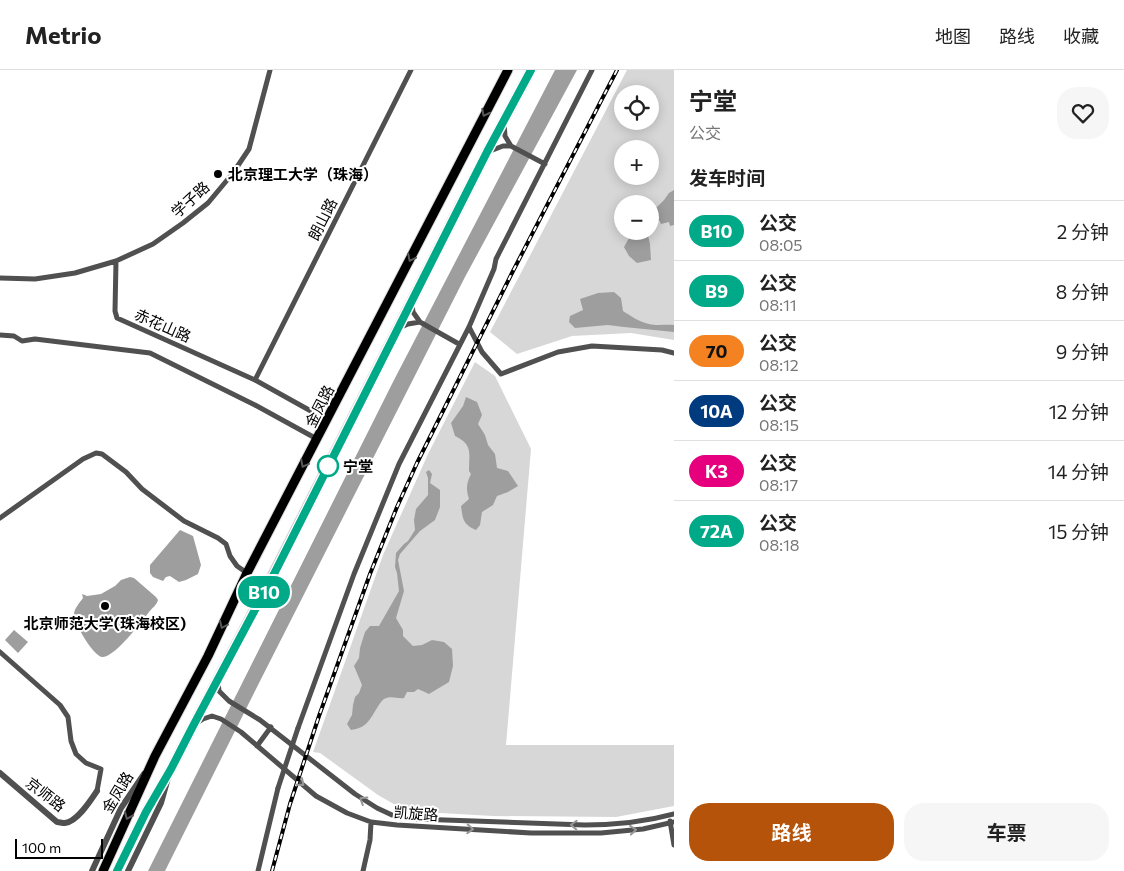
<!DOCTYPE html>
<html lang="zh">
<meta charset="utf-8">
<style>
:root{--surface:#fff;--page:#f6f6f6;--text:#222;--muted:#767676;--line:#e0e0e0;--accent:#b45309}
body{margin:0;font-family:Commissioner,"Noto Sans SC",sans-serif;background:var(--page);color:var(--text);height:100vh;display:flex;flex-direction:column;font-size:19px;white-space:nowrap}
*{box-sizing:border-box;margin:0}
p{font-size:16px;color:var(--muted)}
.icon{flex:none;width:28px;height:28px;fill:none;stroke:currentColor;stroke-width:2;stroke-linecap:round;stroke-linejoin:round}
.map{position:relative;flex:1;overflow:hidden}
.panel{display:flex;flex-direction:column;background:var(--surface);width:450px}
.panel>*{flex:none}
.badge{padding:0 10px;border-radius:16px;font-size:18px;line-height:32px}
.buttons{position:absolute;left:614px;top:15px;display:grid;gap:10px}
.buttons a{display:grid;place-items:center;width:45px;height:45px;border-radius:50%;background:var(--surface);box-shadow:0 2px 12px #0003;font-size:25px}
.scale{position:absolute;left:15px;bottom:12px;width:88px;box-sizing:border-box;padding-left:5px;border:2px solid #000;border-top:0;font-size:14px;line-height:18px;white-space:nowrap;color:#000;-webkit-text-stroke:4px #fff;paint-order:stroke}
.map>.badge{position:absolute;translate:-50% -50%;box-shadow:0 0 0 2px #fff}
h2{padding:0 15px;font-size:19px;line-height:45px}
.round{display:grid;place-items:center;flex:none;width:52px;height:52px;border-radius:20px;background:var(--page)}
.overview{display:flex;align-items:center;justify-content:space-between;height:85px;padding:0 15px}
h1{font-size:24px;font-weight:700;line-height:38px}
.button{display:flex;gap:10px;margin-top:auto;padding:10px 15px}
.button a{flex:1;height:58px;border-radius:20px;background:var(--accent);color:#fff;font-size:20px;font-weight:700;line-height:58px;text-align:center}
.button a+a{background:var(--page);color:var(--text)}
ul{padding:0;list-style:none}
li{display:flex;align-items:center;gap:15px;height:60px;padding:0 15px;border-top:1px solid var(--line)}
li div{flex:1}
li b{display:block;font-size:19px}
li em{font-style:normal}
li .badge{min-width:55px;font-weight:700;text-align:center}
header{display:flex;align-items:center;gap:30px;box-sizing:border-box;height:70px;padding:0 25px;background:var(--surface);border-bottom:1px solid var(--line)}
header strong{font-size:24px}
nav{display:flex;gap:28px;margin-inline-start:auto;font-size:18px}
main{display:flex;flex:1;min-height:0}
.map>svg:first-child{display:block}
.green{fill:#d7d7d7;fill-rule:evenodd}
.water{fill:#9e9e9e}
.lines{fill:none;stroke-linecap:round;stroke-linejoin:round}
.trunk-casing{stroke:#dbdbdb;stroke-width:11}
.minor{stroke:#505050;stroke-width:5}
.tertiary{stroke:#505050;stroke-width:6}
.trunk{stroke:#000;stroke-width:9}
.rail-casing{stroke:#000;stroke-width:4}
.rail{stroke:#fff;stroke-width:2;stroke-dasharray:5.5;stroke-linecap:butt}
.minor-bridge{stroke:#505050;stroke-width:5}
.oneway{stroke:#595959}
.oneway2{stroke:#969696}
.line-casing{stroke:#fff;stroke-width:11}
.line{stroke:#0a8;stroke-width:8}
.poi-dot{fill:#000;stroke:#fff;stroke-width:2}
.stop-dot{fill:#fff;stroke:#0a8;stroke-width:2.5}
.labels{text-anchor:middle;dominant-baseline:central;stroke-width:4;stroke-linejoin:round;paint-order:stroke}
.poi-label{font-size:15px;font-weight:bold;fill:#000;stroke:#fff;text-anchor:start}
.street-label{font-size:15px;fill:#000;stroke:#fff}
.stop-label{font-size:15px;font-weight:bold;fill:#000;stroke:#fff;text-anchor:start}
</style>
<header>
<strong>Metrio</strong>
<nav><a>地图</a><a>路线</a><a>收藏</a></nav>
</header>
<main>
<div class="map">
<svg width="674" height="801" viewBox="0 0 674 801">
<rect width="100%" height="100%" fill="#fff"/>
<path class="green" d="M 627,0 L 674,0 L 674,270 L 631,263 L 572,266 L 517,284 L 490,262 ZM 622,24 L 650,24 L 650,51 L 622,51 ZM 622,79 L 650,79 L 650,106 L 622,106 ZM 622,134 L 650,134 L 650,161 L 622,161 Z
M 475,292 L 495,306 L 531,379 L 506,675 L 674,675 L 674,736 L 616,747 L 493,746 L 406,741 L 378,725 L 320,683 L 313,682 L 383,485 L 428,384 Z"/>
<path class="water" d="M 555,0 L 577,0 L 465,207 L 259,613 L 165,801 L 148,801 L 394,310 Z
M 674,120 L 674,155 L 670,156 L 669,152 L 661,154 L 659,150 L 652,159 L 650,160 L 650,144 L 664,130 L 669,123 Z
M 633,161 L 647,161 L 650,174 L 651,190 L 637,193 L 629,186 L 624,177 Z
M 614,222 L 621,228 L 623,241 C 631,246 639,252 649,254 C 657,256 666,254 674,255 L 674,262 L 624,257 L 608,255 L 575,258 L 569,252 L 570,246 L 583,240 L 580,229 L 598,223 Z
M 466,327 L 477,332 L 482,345 L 478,354 L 485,365 L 488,375 L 495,384 L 497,398 L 508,401 L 518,416 L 508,422 L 497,426 L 493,435 L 482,442 L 480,455 L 476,460 C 463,454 463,450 461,436 L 469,429 C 466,419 466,414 471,404 L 469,401 C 469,382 473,375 455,366 L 451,353 L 463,336 Z
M 429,400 L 432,404 L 430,413 L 440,420 L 440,437 L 435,450 L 420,461 L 400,484 L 398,490 L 404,521 L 396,548 L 403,560 L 403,566 L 413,576 L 422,575 L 432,570 L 444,572 L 452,579 L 453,596 L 449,612 L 429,624 L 418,619 L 414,622 L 407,622 L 404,628 C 397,629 391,625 384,629 C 381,631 379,635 377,638 C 369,651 366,658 351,660 L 347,654 L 352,645 L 353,635 L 355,627 L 359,623 L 362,615 L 354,596 L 359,588 L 360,578 L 365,562 L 370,556 L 379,556 L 399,521 L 397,503 L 395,497 L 396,483 L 404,474 L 408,471 L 415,460 L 414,450 L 416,439 L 428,425 L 428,408 L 426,402 Z
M 180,460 L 193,466 L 201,495 L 198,504 L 186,510 L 179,512 L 170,506 L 166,507 L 163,511 L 153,507 L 150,503 L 150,495 Z
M 130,507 L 134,508 L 156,527 L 158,530 C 156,536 153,537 149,542 C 141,552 116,586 103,587 C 94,588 74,553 74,544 C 74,539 80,532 83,528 L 82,524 L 87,526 L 101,524 L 115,516 L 121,510 Z
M 14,560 L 28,572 L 18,583 L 5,570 Z"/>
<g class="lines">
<g class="trunk-casing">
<path id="trunk" d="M 103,801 L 155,686 L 208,586 L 247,503 L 508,0
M 117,801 L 146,742 L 171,699 L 193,656 L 273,504 L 487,82 L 531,0"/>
</g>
<path class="minor" d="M 504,53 L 505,66 L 511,76
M 490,81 L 503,76 L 511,76 L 545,94
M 116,191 L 115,241 L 117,248 L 255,310 L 327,350
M 0,208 L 35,209 L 75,203 L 116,191 L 153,174 L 183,153 L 208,133 L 233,103 L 249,79 L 270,0
M 412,234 L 413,242 L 420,252 L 459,274
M 469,257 L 482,282 L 501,304 L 558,282 L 592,276 L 662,280 L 674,283
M 399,258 L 408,254 L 420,252
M 0,265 L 14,266 L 22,271 L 35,269 L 150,283 L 255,335 L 317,369
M 255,310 L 411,0
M 0,448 L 83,389 L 96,383 L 102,384 L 126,402 L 142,419 L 184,451 L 218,468 L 226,474 L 230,486 L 237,496 L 247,503
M 0,582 L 60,635 L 68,647 L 71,671 L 76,684 L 86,693 L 101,699 L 97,721
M 218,612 L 219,621 L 229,631 L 260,650 L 355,724 L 377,738 L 392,745 L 416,749 L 585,755 C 615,755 645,752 674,744
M 197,653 L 203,649 L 212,646 L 221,649 L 241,662 L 316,726 L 347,743 L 371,752 L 397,755 L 531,763 L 601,763 L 643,759 L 674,752
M 298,658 L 354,504 L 399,394 L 469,257 L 494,199 L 496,189 L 592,0
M 257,676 L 271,657
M 670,751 L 674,775
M 258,801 L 278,718
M 363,801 L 370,770 L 371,752"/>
<path class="tertiary" d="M 0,703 L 57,752 C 59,752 62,753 65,753 C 77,752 91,730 97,721
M 92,801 L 121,738 L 144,704
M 128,801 L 161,733 L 168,708"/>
<use href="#trunk" class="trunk"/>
<g class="rail-casing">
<path id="rail" d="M 272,801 L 290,734 L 319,646 L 370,504 L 397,437 L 417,393 L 512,203 L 617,0"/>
</g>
<use href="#rail" class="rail"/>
<path class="minor-bridge" d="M 278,718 L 298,658"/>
</g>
<defs><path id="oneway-chevron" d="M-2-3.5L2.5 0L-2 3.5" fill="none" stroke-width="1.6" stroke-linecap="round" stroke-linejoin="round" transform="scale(1.25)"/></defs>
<g class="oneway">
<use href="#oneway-chevron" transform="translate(485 43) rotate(117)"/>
<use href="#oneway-chevron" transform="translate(411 188) rotate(117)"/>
<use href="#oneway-chevron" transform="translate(304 394) rotate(118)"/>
<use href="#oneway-chevron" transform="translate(223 555) rotate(115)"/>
<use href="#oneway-chevron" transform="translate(128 746) rotate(114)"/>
</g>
<g class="oneway2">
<use href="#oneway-chevron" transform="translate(301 713) rotate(41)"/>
<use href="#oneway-chevron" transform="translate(363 730) rotate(-148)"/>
<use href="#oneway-chevron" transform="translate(574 755) rotate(-178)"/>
<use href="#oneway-chevron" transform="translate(470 759) rotate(3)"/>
<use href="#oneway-chevron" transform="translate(633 760) rotate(-5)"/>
</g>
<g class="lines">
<g class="line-casing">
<path id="line" d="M 117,801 L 146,742 L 171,699 L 193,656 L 274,504 L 487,82 L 531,0"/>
</g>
<use href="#line" class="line"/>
</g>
<g class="poi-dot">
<circle cx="218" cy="104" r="5"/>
<circle cx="105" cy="536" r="5"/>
</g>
<circle class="stop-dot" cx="328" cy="396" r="10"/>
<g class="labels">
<g class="poi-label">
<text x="228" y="104">北京理工大学（珠海）</text>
<text x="105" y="553" text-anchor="middle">北京师范大学(珠海校区)</text>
</g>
<g class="street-label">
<text transform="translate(190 129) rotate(-42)">学子路</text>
<text transform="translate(322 149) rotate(-63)">朗山路</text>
<text transform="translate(163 255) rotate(24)">赤花山路</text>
<text transform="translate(319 336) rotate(-63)">金凤路</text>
<text transform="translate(117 722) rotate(-59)">金凤路</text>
<text transform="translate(46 724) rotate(38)">京师路</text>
<text transform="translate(416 743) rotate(4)">凯旋路</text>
</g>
<g class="stop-label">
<text x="343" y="396">宁堂</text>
</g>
</g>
</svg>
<div class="buttons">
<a><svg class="icon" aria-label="locate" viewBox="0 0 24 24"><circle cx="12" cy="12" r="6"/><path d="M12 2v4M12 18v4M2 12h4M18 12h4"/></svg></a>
<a>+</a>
<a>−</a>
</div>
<div class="scale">100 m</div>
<b class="badge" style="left:264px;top:522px;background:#0a8;color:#fff">B10</b>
</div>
<section class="panel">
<div class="overview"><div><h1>宁堂</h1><p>公交</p></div><a class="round"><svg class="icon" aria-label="heart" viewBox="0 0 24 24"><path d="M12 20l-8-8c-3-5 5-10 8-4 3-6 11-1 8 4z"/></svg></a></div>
<h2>发车时间</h2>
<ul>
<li><span class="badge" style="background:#0a8;color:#fff">B10</span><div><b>公交</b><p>08:05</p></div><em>2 分钟</em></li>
<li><span class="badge" style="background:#0a8;color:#fff">B9</span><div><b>公交</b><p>08:11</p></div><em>8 分钟</em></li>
<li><span class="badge" style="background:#f58220;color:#111">70</span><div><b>公交</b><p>08:12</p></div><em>9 分钟</em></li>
<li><span class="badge" style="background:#003b80;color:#fff">10A</span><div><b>公交</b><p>08:15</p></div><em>12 分钟</em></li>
<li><span class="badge" style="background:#e6007e;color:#fff">K3</span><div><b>公交</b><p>08:17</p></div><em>14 分钟</em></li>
<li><span class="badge" style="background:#0a8;color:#fff">72A</span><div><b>公交</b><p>08:18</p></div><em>15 分钟</em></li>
</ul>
<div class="button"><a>路线</a><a>车票</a></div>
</section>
</main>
